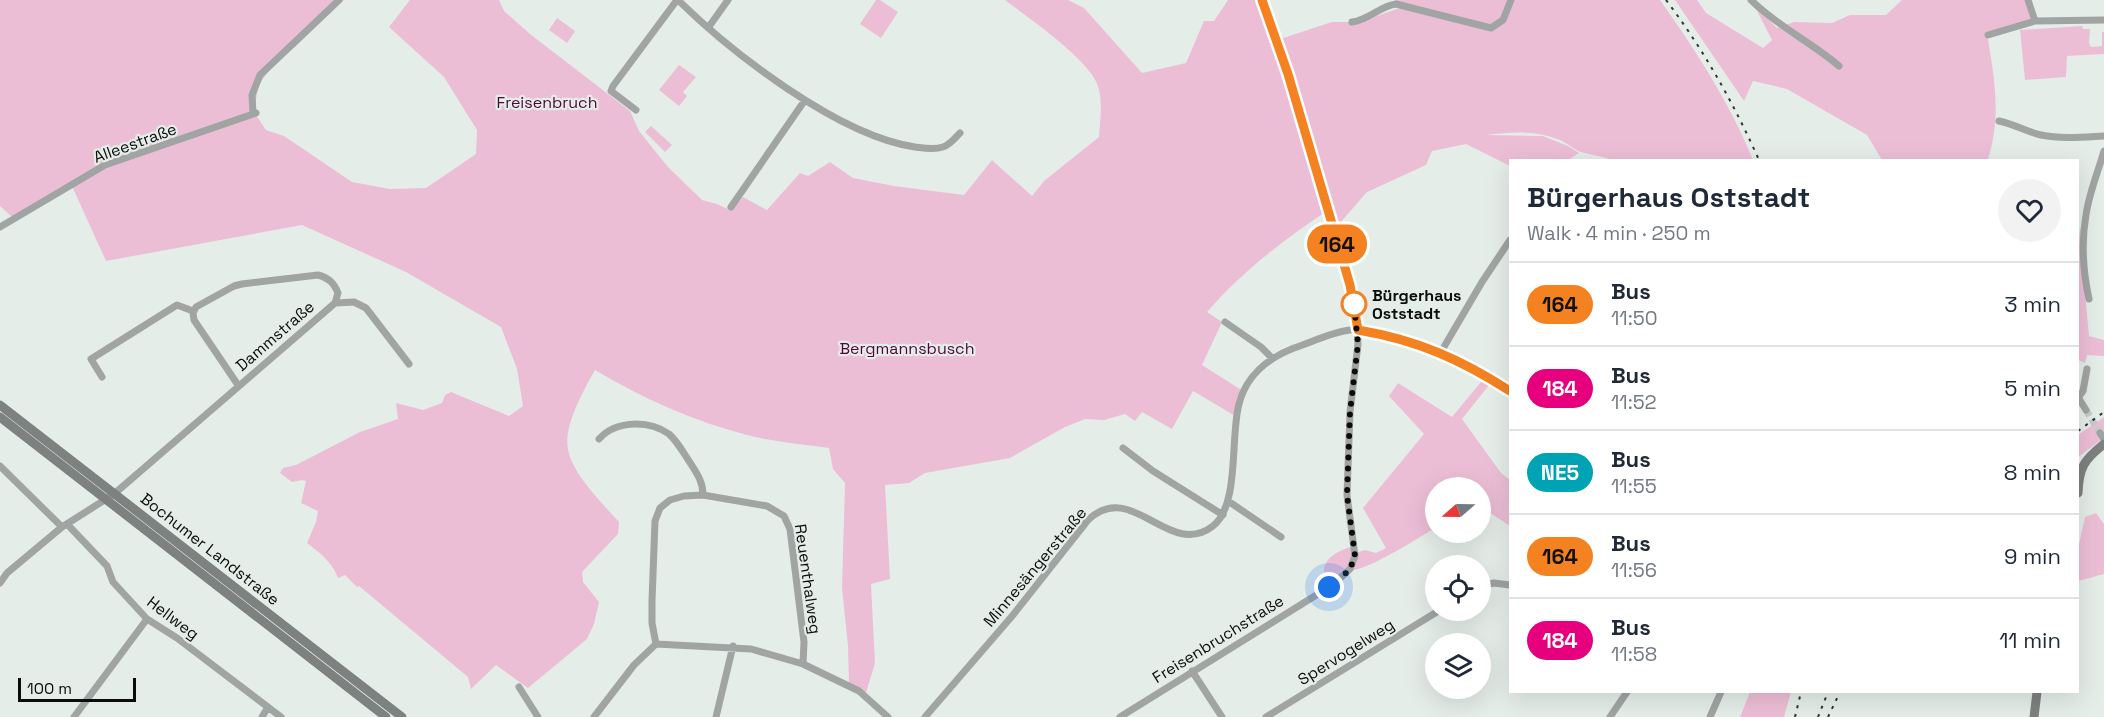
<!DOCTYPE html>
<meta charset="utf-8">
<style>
:root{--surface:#fff;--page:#f2f2f3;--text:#1f2937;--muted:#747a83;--line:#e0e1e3}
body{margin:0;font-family:"Space Grotesk",sans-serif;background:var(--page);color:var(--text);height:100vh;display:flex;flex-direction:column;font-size:22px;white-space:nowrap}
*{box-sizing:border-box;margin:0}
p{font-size:20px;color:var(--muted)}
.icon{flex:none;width:33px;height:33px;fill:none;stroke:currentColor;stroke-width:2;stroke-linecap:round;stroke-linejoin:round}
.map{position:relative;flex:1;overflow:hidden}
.panel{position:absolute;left:1509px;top:159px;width:570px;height:534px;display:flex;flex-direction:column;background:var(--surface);border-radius:0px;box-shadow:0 6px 24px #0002}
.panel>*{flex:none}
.badge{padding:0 12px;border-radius:20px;font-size:21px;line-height:39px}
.needle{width:39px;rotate:250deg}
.buttons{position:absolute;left:1425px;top:477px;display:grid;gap:12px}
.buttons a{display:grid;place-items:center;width:66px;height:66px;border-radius:50%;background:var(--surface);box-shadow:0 6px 24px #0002;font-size:30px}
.scale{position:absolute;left:18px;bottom:15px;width:118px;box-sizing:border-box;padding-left:6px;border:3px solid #0b0d0c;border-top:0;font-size:16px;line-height:21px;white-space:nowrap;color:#0b0d0c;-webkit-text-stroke:4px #e5ede9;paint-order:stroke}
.you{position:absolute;width:30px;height:30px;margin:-15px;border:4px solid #fff;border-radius:50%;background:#1a73e8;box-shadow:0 0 0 9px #1a73e833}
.map>.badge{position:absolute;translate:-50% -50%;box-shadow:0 0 0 3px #fff}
.round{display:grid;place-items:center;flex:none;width:63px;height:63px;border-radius:32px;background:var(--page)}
.summary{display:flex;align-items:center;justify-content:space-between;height:102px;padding:0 18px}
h1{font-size:28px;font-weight:700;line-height:45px}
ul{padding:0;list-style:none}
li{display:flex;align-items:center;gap:18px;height:84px;padding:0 18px;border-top:2px solid var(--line)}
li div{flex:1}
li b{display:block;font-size:22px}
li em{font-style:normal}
li .badge{min-width:66px;font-weight:700;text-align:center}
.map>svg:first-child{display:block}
.green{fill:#ecbed6}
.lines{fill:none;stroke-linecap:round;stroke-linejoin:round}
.street-tunnel{stroke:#c4cbc8;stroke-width:7;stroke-dasharray:7 3.5;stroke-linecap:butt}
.street{stroke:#a0a4a2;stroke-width:7}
.secondary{stroke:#7d817f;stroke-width:9}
.rail{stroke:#313433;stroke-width:2;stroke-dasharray:3 6;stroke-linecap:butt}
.line-casing{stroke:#fff;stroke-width:14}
.line{stroke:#f58220;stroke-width:9}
.walk{stroke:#0b0d0c;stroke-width:6;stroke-dasharray:0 10.8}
.stop-dot{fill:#fff;stroke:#f58220;stroke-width:3}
.labels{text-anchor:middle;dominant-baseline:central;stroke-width:4.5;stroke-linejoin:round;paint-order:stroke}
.park-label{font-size:16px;fill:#510539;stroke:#e5ede9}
.street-label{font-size:16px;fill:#0b0d0c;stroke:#e5ede9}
.stop-label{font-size:16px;font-weight:bold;fill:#0b0d0c;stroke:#e5ede9;text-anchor:start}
</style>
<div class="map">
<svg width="2104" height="717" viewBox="0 0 2104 717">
<rect width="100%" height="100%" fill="#e5ede9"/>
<path class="green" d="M 0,0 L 344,0 L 295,47 L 276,62 L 259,84 L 255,105 L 256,115 L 266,130 L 284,136 L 352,182 L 390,189 L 426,188 L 476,154 L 477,130 L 444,77 L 389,27 L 410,0 L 499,0 L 504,11 L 530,34 L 630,111 L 639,131 L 668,167 L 702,200 L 717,204 L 730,210 L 743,197 L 767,210 L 800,173 L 808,176 L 830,162 L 853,178 L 894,186 L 964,195 L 992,160 L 1032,196 L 1044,181 L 1099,137 C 1100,121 1103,102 1098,86 C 1089,59 1028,18 1005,0 L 1068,0 L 1084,8 L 1142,73 L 1186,63 L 1204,21 L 1214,21 L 1228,0 L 1258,0 L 1277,40 L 1332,22 L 1359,22 L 1400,8 L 1395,0 L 1660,0 C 1696,51 1730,103 1753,160 L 1612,160 C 1602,156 1591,155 1581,152 C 1573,149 1567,143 1560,140 C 1537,130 1511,132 1486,135 L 1543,136 L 1568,146 L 1579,153 L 1568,160 L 1510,160 L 1510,166 L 1466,144 L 1432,151 L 1426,165 L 1367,192 L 1333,231 L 1327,211 C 1282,241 1243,271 1207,312 L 1222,322 L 1202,365 L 1243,391 L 1237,417 L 1193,391 L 1172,429 L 1142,412 L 1135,421 L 1125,414 L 1104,420 L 1085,419 L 1065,427 L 1010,458 L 925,473 L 909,483 L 885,485 L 890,579 L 871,584 L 875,663 L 865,696 L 849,685 L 848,646 L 842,588 L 845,483 L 833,469 L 829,448 C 802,444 773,442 747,435 C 693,421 642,398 595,370 C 584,390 563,426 568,449 C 572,474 603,504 619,522 L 618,534 L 582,572 L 583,582 L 599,602 L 594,624 L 587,639 L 528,688 L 496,665 L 471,689 L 468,677 L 359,586 L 357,587 L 345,575 L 338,578 C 333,563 319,552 307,543 L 316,522 L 318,511 L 301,503 L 306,481 L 302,480 L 292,482 L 280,473 L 283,468 L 296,465 L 360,432 L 398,419 L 396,403 L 423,410 L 442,403 L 445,395 L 451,392 L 509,416 L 523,406 L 517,369 L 501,327 L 406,272 L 302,225 L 106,261 L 71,184 L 12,217 L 0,206 Z
M 876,0 L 880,0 L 898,12 L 881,38 L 860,24 Z
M 1675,0 L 1697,0 L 1706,13 L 1763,48 L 1772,40 L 1754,5 L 1777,28 L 1794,22 L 1832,23 L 1850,15 L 1886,15 L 1902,0 L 2026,0 L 2034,21 L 1987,33 C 1994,77 2002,115 1988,159 L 2001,160 L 1882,160 L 1867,135 L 1787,89 L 1753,81 L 1744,101 Z
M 557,18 L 575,31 L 567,43 L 549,30 Z
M 2082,26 L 2083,29 L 2090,29 L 2089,43 L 2091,47 L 2102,46 L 2102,32 L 2104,32 L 2104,54 L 2067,56 L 2066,77 L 2025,80 L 2020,30 Z
M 679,65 L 696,77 L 683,92 L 687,96 L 679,106 L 659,90 Z
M 651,126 L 672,145 L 665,152 L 645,132 Z
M 2078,217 L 2089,336 L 2104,340 L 2104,356 L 2087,355 L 2085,363 L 2078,360 Z
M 1486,376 L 1493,380 L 1462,419 L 1501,473 L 1510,480 L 1510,526 L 1481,507 L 1480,488 L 1436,488 L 1435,528 C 1420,537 1364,573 1349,570 L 1329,587 C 1315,564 1332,552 1354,546 L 1355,553 L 1365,550 L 1376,553 L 1386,548 L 1363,508 L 1424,434 L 1389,396 L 1398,383 L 1452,417 Z
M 2104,417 L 2104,438 L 2078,457 L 2078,435 Z
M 2096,513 L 2104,524 L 2104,574 L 2078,581 L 2078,549 L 2085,517 Z
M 1750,692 L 1791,692 L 1784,717 L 1740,717 Z"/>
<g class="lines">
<path class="street-tunnel" d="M 2086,410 L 2100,433"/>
<path class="street" d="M 678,0 C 732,53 839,136 915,147 C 924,148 934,150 943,147 C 950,145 955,138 960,133
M 1751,0 C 1777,26 1811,42 1839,66
M 2028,0 L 2035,21
M 1352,22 C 1369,20 1380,6 1396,4 L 1491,28 L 1503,20 L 1511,0
M 708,28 L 728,0
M 1988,35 L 2035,21 L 2104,20
M 636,110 L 611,91 L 613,86 L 677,0
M 253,114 L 252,95 L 260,75 L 339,0
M 1999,121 C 2014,124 2027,132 2041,135 C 2061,139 2083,137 2104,136
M 731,207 L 805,100
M 0,227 L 105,165 L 256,113
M 2089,299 C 2083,271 2081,243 2086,215 C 2089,193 2098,172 2104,151
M 335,303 L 354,302 L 366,308 L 409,364
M 1225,322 L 1261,347 L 1272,358
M 1441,352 L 1482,282 L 1510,240
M 102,377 L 91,359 L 177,305 L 193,311
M 2078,397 L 2086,410
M 2078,398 L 2083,391 L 2087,369
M 2100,433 L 2104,439
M 599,439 C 616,420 649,420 669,434 C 677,441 683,452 689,461 C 696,472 703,481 703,495
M 1123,448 L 1153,471 L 1223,515
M 0,466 L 62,527
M 1228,501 L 1281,537
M 67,524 L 107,566 L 113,582 L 147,619 L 177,638 L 281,717
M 0,583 L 7,573 L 62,527 L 114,494 L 335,303 L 338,293 C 334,283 329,278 318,275 L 242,284 L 234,286 L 196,307 L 193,313 L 194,320 L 238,385
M 1480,586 L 1494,583 L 1510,585
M 656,644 L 652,623 L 652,601 L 655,521 L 660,508 L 670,500 L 684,496 L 703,495 L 767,506 L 784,516 L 790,529 L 804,642 L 803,664
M 1192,671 L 1222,717
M 519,687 L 538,717
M 74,717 L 147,619
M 262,717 L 268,707
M 594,717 L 634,665 L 656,644 L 751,649 L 803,664 L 859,691 L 888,717
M 716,717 L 733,646
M 925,717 L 1013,615 L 1088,520 C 1132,478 1169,560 1213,526 C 1240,505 1230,436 1239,404 C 1246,376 1268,358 1294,348 C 1312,342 1332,332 1350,330 C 1361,329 1372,332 1382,335 C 1429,345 1470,365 1510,391
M 1120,717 L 1334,584 L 1350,569 L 1355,556 L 1347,495 L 1350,412 L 1358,344 L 1356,312 L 1350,285 L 1291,83 L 1262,0
M 1266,717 L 1440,610
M 1610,717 L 1627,692
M 1710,717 L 1721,692"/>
<path class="secondary" d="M 0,405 L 402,717
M 0,417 L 386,717
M 2078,493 C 2079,467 2084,460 2104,444
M 2034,717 L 2037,692"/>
<path class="rail" d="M 1666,0 C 1704,50 1734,104 1759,160
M 2078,431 L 2104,412
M 1795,717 L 1801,692
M 1818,717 L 1828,692
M 1828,717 L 1840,692"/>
</g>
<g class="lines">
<g class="line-casing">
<path id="line" d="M 1262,0 L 1288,74 L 1350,285 L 1358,330 C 1417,340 1460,359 1510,391"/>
</g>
<use href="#line" class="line"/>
<path class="walk" d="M 1329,587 C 1341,579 1351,571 1355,556 L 1347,495 L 1350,412 L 1358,344 L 1354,304"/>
</g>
<circle class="stop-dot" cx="1354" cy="304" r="12"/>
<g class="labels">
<g class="park-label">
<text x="547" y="102">Freisenbruch</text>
<text x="907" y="348">Bergmannsbusch</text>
</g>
<g class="street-label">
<text transform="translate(135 143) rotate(-20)">Alleestraße</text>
<text transform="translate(275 336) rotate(-41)">Dammstraße</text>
<text transform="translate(210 549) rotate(38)">Bochumer Landstraße</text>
<text transform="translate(1035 567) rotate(-50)">Minnesängerstraße</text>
<text transform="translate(808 579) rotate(82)">Reuenthalweg</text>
<text transform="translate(173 618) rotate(37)">Hellweg</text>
<text transform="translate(1218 639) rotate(-32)">Freisenbruchstraße</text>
<text transform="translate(1346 652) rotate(-32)">Spervogelweg</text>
</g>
<g class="stop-label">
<text x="1372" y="295">Bürgerhaus<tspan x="1372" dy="18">Oststadt</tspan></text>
</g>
</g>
</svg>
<div class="buttons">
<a><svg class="needle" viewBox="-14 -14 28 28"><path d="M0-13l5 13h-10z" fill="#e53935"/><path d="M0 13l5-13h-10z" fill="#747a83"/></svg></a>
<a><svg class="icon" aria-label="locate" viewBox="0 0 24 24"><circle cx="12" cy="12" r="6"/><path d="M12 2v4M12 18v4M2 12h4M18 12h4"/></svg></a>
<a><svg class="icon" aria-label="layers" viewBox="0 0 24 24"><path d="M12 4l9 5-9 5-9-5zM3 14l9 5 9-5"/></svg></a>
</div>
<div class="scale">100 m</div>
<div class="you" style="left:1329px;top:587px"></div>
<b class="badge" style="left:1337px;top:244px;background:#f58220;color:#111">164</b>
<section class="panel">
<div class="summary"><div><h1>Bürgerhaus Oststadt</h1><p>Walk · 4 min · 250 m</p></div><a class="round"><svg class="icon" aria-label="heart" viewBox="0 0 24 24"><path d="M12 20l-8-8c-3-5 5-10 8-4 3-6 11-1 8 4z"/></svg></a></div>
<ul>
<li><span class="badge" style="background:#f58220;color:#111">164</span><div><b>Bus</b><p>11:50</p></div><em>3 min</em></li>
<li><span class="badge" style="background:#e6007e;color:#fff">184</span><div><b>Bus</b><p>11:52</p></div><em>5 min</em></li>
<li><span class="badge" style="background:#00a3b4;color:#fff">NE5</span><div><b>Bus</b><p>11:55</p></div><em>8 min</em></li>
<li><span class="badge" style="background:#f58220;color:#111">164</span><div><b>Bus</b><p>11:56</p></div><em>9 min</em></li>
<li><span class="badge" style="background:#e6007e;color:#fff">184</span><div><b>Bus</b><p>11:58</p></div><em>11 min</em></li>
</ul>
</section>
</div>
